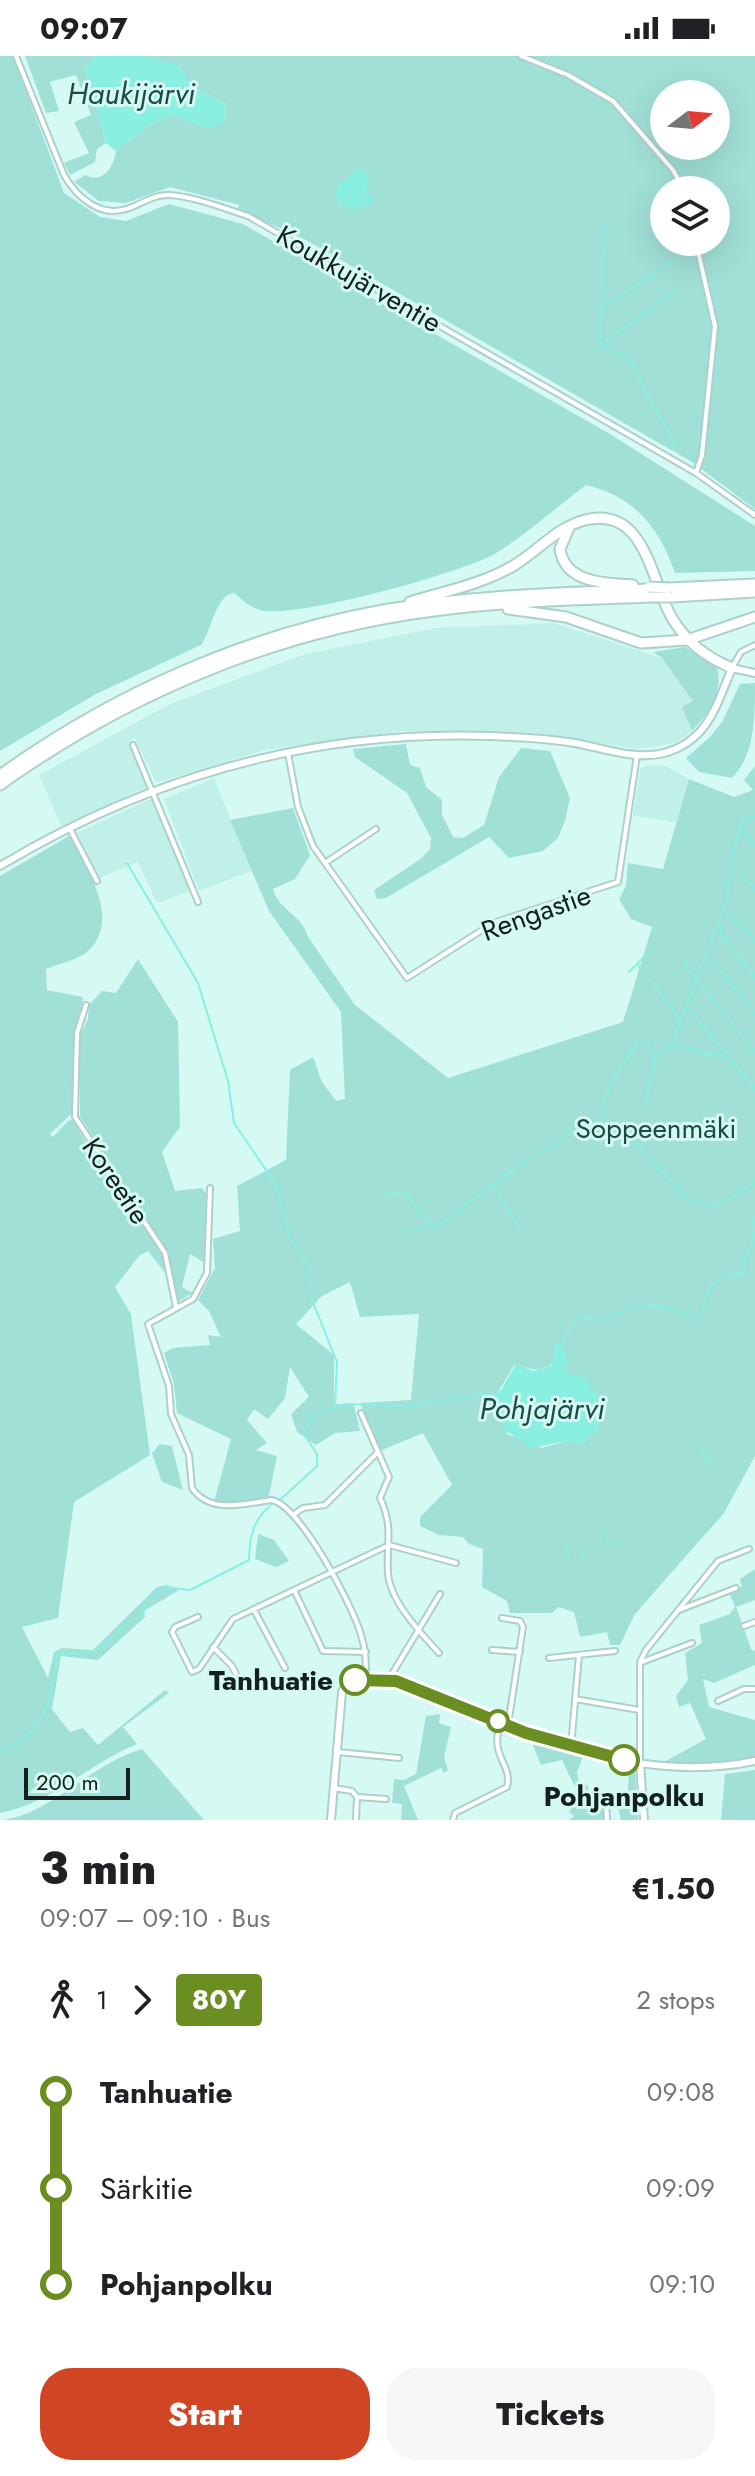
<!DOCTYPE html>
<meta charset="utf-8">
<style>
:root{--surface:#fff;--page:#f6f6f6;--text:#202124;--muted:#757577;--accent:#d04624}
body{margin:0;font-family:Jost,sans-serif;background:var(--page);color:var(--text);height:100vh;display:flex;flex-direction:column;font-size:30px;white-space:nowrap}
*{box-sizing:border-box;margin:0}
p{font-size:26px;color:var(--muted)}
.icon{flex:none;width:44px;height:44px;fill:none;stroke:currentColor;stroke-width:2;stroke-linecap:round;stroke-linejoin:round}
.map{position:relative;height:1764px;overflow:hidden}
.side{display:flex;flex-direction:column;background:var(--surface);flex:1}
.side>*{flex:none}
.badge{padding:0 16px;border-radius:6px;font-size:28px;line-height:52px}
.needle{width:52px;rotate:74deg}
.tools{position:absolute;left:650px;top:24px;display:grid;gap:16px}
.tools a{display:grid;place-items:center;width:80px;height:80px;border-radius:50%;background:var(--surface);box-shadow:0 8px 32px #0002;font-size:40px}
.scale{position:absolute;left:24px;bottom:20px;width:106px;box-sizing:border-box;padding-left:8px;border:4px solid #13201e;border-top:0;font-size:22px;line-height:28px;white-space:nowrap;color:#13201e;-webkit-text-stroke:6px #d5faf4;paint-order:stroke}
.map>.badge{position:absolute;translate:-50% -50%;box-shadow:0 0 0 4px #fff}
.legs{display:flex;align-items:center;gap:12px;height:88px;padding:0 40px;font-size:26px}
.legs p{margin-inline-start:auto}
.head{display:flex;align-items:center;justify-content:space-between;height:136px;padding:0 40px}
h1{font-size:44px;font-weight:800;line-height:60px}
.primary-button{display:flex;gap:16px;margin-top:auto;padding:16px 40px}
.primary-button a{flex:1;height:92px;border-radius:32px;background:var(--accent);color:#fff;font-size:32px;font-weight:800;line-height:92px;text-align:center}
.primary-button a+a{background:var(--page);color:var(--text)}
ul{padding:0 40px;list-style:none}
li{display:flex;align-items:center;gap:28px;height:96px;font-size:30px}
li i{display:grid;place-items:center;width:12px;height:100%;margin:0 10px;background:currentColor}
li i::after{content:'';width:20px;height:20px;margin:-10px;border:6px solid;border-radius:50%;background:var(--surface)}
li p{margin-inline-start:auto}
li:first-child i{background:linear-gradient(#0000 50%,currentColor 0)}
li:last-child i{background:linear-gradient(currentColor 50%,#0000 0)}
.status{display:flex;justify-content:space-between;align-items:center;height:56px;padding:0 40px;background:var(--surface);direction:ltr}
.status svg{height:22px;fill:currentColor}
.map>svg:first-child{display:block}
.built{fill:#c1f0e9}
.green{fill:#a1e0d7;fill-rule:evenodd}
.water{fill:#88efe1}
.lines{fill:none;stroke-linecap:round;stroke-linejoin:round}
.stream{stroke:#88efe1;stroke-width:2}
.street-casing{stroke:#acd0ca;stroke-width:8}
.secondary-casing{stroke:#acd0ca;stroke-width:10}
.highway-casing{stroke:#acd0ca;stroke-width:13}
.street{stroke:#fff;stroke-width:4}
.secondary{stroke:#fff;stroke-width:6}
.highway{stroke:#fff;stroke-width:9}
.highway-bridge-casing{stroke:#acd0ca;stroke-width:13;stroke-linecap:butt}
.highway-bridge{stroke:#fff;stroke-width:9}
.line-1-casing{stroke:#fff;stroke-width:18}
.line-1{stroke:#6b8e23;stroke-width:12}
.stop-1-dot{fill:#fff;stroke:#6b8e23;stroke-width:4}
.labels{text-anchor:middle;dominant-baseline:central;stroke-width:6;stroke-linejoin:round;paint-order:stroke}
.street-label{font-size:28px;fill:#13201e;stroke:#d5faf4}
.park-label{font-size:28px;fill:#1c4a45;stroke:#d5faf4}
.stop-label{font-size:28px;font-weight:bold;fill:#13201e;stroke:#d5faf4;text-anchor:end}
.water-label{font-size:30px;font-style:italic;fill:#1d4b46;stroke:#d5faf4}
</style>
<div class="status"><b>09:07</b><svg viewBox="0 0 49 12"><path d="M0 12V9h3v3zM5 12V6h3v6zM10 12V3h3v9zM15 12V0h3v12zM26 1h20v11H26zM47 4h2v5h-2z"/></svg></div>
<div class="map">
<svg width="755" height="1764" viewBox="0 0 755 1764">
<rect width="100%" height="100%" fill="#d5faf4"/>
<path class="built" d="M 554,567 L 662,602 L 693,645 L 682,651 L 692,675 L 675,687 L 638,693 L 527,676 L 402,675 L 265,694 L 156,727 L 135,682 L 128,686 L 149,730 L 61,770 L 39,719 L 168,649 L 305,598 L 436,572 Z
M 646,709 L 666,710 L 689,723 L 676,766 L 633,760 L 640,714 Z
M 214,722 L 251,815 L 199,835 L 164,743 Z
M 153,742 L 190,835 L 157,847 L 138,806 L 99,822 L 76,777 Z"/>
<path class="green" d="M 0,0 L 13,0 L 64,137 L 100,161 L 126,165 L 169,148 L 243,168 L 610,378 L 755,470 L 755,515 L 675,517 C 659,471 635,441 586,429 C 557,451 529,476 498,496 C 467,516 292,564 260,554 C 251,552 241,543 234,537 C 215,539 212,575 201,589 L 96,638 L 0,695 Z
M 25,0 L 97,0 L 85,13 L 106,87 L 97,93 L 95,106 L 70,119 L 64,107 L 89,97 L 74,66 L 91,59 L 76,19 L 50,26 L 59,55 L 46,57 Z
M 146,0 L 755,0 L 755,453 L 692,406 L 306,184 L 238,153 L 239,149 L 170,131 L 126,147 L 99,145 L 74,126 L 85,119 C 103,129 114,110 116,95 L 150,68 L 174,59 L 209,73 L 226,48 L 191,30 L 180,11 ZM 664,38 L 716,38 L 716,90 L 664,90 ZM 664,134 L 716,134 L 716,186 L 664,186 Z
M 685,591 L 717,612 C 724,636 708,659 692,675 L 682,651 L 693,645 L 662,602 L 653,596 Z
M 755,627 C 755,663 755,698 732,722 L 699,716 L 686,702 L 710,681 L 722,666 L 740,628 Z
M 406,688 L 410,709 L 420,712 L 426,731 L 442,744 L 442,759 L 453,781 L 463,782 L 484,769 L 499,721 L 521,692 L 550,695 L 570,742 L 565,765 L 558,782 L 543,795 L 509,802 L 489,781 L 386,842 L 377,843 L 374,834 L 422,802 L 430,793 L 431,782 L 407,737 L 355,701 L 353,693 Z
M 755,710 L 755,1400 L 724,1457 L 635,1558 L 620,1589 L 610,1589 L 607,1576 L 580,1581 L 574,1556 L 559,1551 L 552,1557 L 510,1557 L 507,1545 L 482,1531 L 483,1493 L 469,1488 L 463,1481 L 439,1479 L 420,1470 L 420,1461 L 452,1429 L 423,1377 L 380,1395 L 360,1347 L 411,1344 L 419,1258 L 360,1261 L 350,1226 L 322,1240 L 296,1268 L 334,1299 L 334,1348 L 354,1349 L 360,1375 L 335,1377 L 316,1389 L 297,1376 L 291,1358 L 309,1341 L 290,1311 L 285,1342 L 268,1363 L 254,1353 L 247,1364 L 267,1387 L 256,1394 L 277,1400 L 268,1444 L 235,1451 L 214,1446 L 231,1383 L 177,1357 L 174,1328 L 164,1297 L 173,1292 L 210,1289 L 208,1279 L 221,1281 L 209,1255 L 198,1244 L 215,1212 L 213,1183 L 240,1175 L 237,1130 L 286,1104 L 290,1014 L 313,1001 L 322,1026 L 336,1045 L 345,1043 L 341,956 L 269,855 L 230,764 L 293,752 L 310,799 L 295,823 L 273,833 C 279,855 302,858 308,881 L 355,949 L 448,1022 L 623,966 L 652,871 L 631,863 L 619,843 L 626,830 L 628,807 L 663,813 L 689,723 L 734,741 L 753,734 L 744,724 ZM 557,1291 L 568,1306 L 563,1308 L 568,1318 C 599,1335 617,1361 582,1388 L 567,1385 L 541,1392 L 508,1378 L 496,1354 L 502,1349 L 495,1341 L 515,1308 C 532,1314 538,1316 554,1308 Z
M 69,780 C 86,812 123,863 87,896 C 78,904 58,908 46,913 L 47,934 L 83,941 L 82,962 L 75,978 L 74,1059 L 69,1060 L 50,1078 L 53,1081 L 68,1065 L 75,1063 L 80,1077 L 163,1199 L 166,1218 L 148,1195 L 139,1200 L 115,1231 L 131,1258 L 150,1399 L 74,1446 L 58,1562 L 22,1571 L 48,1622 L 54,1596 L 62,1592 L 93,1594 L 157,1531 L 167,1529 L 179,1534 L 144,1555 L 145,1561 L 98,1604 L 61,1600 L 52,1653 L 70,1676 L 83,1672 L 98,1689 L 165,1634 L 169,1637 L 123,1671 L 137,1688 C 90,1707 51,1748 0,1757 L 0,820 Z
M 138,903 L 178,966 L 180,1071 L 162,1096 L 175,1135 L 202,1132 L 207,1139 L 207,1208 L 190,1198 L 182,1231 L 193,1237 L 177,1246 L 168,1197 L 80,1060 L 80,979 L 88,963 L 89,949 L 102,935 L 116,937 Z
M 160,1388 L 172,1390 L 183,1434 L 162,1426 L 152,1397 Z
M 258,1478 L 274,1484 L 289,1505 L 276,1511 L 255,1503 Z
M 755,1513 L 755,1544 L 736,1551 L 752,1595 L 755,1594 L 755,1609 L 714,1627 L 703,1623 L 709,1651 L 755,1664 L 755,1702 L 720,1707 L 662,1707 L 706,1683 L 690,1647 L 679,1651 L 676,1640 L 688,1624 L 685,1597 L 702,1587 L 699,1569 L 730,1558 L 735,1550 L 730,1539 L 742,1531 L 740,1523 Z
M 440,1658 L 439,1667 L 451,1671 L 444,1701 L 448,1714 L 444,1717 L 441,1712 L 404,1730 L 418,1764 L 401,1764 L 402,1748 L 392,1747 L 394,1723 L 404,1724 L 416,1718 L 426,1660 Z
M 532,1687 L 583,1701 L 577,1716 L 579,1727 L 587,1729 L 592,1742 L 603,1747 L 606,1764 L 569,1764 L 574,1760 L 569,1756 L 571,1751 L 582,1746 L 562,1704 L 541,1709 Z
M 142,1693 L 204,1764 L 4,1764 C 55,1755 91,1708 142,1693 Z
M 629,1712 L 635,1713 L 638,1764 L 621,1764 L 618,1751 L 609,1750 L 608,1745 L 628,1734 Z
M 755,1714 L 755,1764 L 721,1764 L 725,1718 Z"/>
<path class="water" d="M 97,0 L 146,0 L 180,10 L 191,30 L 226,48 L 226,65 L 209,73 L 174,59 L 150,68 L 116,95 L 106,87 L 85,12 Z
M 354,113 L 365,114 L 369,120 L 366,137 L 372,140 L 371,148 L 351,155 L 347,150 L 339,150 L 335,138 L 340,125 L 346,125 Z
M 556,1288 L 563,1291 L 568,1306 L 572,1305 L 564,1309 L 568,1318 L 586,1322 L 600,1345 L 599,1372 L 582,1388 L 566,1385 L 532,1392 L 505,1374 L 496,1353 L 502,1349 L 493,1338 L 501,1334 L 516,1308 L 533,1315 L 552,1310 Z"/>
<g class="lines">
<path class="stream" d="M 603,252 L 674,203
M 601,287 L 604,168
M 602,288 L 676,234
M 601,289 L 633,305 C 642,339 664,361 676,391
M 741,773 L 755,789
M 127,807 L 198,927 L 228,1025 L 234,1067 L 277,1130 L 290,1183 L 311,1213 L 308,1217 L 310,1239 L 337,1306 L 335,1350
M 739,815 L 755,833
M 730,858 L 755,885
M 720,870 L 721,879 L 755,920
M 712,904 L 755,957
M 686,905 L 684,909 L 755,995
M 638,909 L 679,962
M 629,916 L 650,895
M 687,951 L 755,1032
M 672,990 L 728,1001
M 645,1050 L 655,1002 L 671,990 L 727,844 L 734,794 L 743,764 L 755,760
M 603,1070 L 602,1052 L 612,1026 L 638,986 L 647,984 L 654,1000
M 493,1129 L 519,1172
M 386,1139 L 407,1139 L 431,1170 L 440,1168 L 526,1104 L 587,1069 L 624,1074 L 689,1145 L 718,1149 L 755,1127
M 402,1176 L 431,1170
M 561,1289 L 578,1260 C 598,1263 614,1264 630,1250 L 662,1251 L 693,1261 L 702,1255 C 706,1239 712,1219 731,1219 C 735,1219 740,1220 744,1218 L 746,1197 L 752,1190 L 755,1161
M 702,1395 L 712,1407
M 281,1443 L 317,1410 L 317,1398 L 304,1378 L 310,1360 L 345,1348 L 413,1350 L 481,1338 L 493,1340
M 605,1477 L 610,1491
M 579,1492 L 582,1501
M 567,1493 L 569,1501
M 0,1694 C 47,1679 51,1642 57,1599 L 97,1595 L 127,1567 L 143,1558 L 145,1545 L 166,1531 L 190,1534 L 249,1504 C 249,1481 254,1460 274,1447"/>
<g class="street-casing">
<path id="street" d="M 16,0 L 64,119 C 77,142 102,163 129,152 C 143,147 155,138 170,139 C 196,141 223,152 248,160 L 696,417 L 755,459
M 521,0 L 568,19 L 613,45 L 673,114 L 684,134
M 696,417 L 702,399 L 715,270 L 696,186
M 733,610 L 741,596 L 755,589
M 133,689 L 198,846
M 288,697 L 298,751 L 313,790 L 407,922 L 493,867 L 618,826 L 637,699
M 70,773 L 97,825
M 325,807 L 376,773
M 86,949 L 77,977 L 75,1061 L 165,1197 L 176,1251
M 210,1132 L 207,1217 L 193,1243 L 148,1268 L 169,1330 L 171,1358 L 189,1399 L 192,1432 C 210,1459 247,1447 272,1444 C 301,1451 353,1550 361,1579 C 366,1594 366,1608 366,1623
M 361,1357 L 389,1421 L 380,1442 C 394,1472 386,1486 388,1517 C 390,1546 421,1577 439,1597
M 293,1459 L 303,1452 L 325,1449 L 378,1396
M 295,1536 L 323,1595 L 366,1596
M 254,1554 L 285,1612
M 679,1554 L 736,1532
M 198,1561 L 175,1571 L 172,1576 L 192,1616 L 199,1613 L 233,1563 L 389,1489 L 456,1507
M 502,1562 L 520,1565 L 523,1571 L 508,1669
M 744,1570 L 755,1566
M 213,1591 L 232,1610 L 242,1630
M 492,1594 L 520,1596
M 549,1602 L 615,1595
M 642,1606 L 692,1587
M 389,1623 L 440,1538
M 575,1643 L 639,1654
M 718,1645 L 744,1633 L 755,1633
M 571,1691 L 579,1599
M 338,1696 L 399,1702
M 640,1706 L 640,1606 L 646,1594 L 718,1505 L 749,1493
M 334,1732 L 352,1735 L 357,1741 L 386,1743
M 606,1744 L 607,1764
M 356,1764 L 357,1741
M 453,1764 L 455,1757 L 507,1731 C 513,1707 488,1701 501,1666"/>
</g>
<g class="secondary-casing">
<path id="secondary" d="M 0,810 C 150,720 314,674 490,680 C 516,681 542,682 568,686 C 598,690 634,705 664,697 C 708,685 716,650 732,612 L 755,617
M 640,1707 L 644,1764
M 331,1764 L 342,1636 L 347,1626 C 402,1609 476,1658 527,1677 C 597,1704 680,1721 755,1705"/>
</g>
<g class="highway-casing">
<path id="highway" d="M 569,472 L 560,493 C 565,528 606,527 633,529
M 669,532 L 755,528
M 672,541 L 755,536
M 410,546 C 445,535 480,529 513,510 C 537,496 557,471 585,464 C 646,449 651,526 672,562 C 687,587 706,601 732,612
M 508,553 L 566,561 L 641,587 L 687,584 L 755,561
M 0,719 C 113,638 245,579 383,554 C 471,539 561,537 650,533
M 0,729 C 129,637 277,575 434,555 C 507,545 580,544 652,541"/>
</g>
<use href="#street" class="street"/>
<use href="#secondary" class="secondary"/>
<use href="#highway" class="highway"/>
<g class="highway-bridge-casing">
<path id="highway-bridge" d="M 649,531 L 669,532
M 652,541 L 672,541"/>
</g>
<use href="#highway-bridge" class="highway-bridge"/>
</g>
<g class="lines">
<g class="line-1-casing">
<path id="line-1" d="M 355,1624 L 396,1625 L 526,1677 L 624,1704"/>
</g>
<use href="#line-1" class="line-1"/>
</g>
<g class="stop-1-dot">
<circle cx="355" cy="1624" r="14"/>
<circle cx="498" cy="1665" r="10"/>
<circle cx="624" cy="1704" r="14"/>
</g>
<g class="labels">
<g class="street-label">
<text transform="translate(359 223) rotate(30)">Koukkujärventie</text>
<text transform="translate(536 857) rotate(-20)">Rengastie</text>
<text transform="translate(116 1125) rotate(56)">Koreetie</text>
</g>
<g class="park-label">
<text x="656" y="1072">Soppeenmäki</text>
</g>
<g class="stop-label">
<text x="333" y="1624">Tanhuatie</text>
<text x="624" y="1740" text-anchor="middle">Pohjanpolku</text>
</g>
<g class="water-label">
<text x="131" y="37">Haukijärvi</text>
<text x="542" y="1352">Pohjajärvi</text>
</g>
</g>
</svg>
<div class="tools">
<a><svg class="needle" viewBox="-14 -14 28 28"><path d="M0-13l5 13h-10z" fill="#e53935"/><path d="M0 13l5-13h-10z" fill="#757577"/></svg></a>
<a><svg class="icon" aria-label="layers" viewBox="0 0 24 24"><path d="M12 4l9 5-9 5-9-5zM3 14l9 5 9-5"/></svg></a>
</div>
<div class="scale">200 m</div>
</div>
<section class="side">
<div class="head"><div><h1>3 min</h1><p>09:07 – 09:10 · Bus</p></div><b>€1.50</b></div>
<div class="legs"><svg class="icon" aria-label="walk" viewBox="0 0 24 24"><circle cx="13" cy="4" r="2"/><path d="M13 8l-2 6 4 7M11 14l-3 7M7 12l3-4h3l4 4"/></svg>1<svg class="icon" aria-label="forward" viewBox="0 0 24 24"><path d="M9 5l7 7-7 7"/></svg><b class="badge" style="background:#6b8e23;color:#fff">80Y</b><p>2 stops</p></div>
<ul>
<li><i style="color:#6b8e23"></i><b>Tanhuatie</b><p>09:08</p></li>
<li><i style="color:#6b8e23"></i><span>Särkitie</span><p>09:09</p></li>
<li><i style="color:#6b8e23"></i><b>Pohjanpolku</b><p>09:10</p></li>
</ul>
<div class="primary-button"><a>Start</a><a>Tickets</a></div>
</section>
